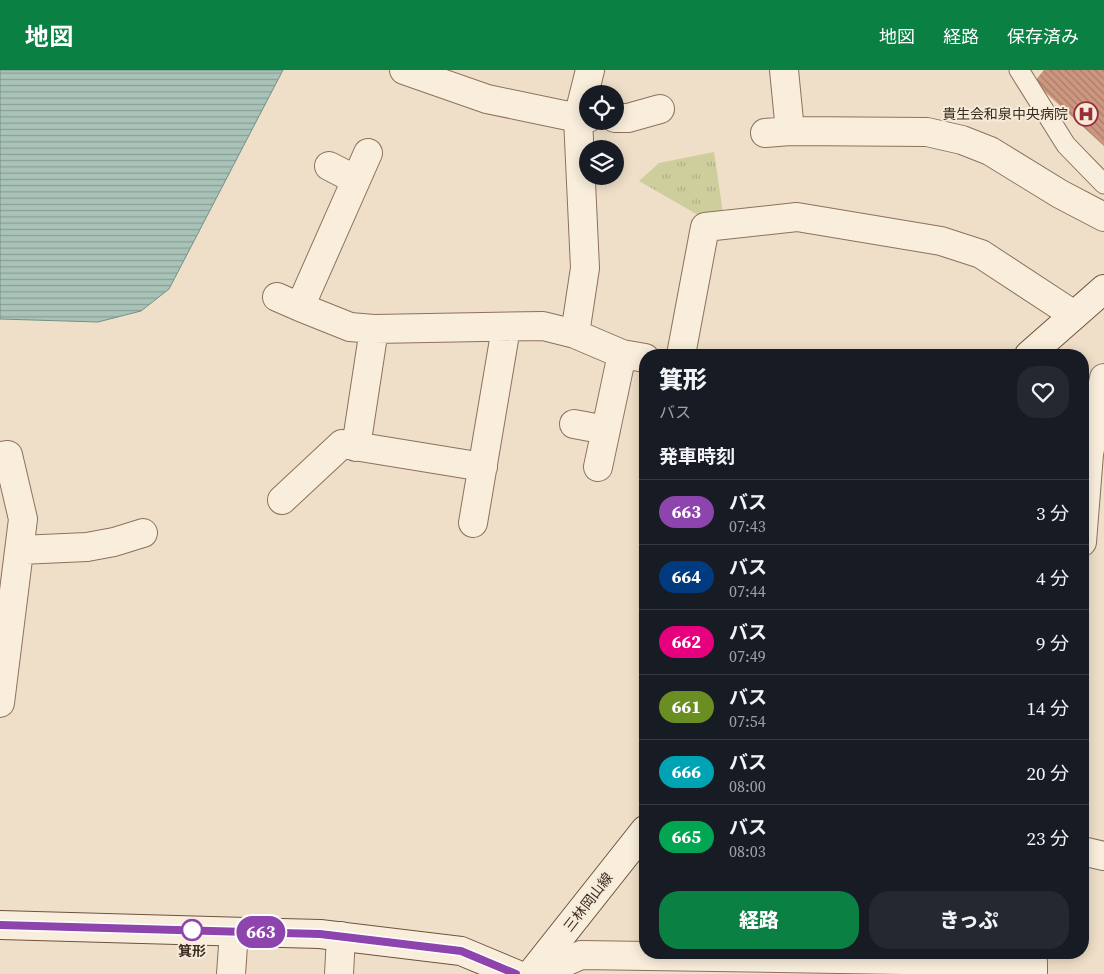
<!DOCTYPE html>
<html lang="ja">
<meta charset="utf-8">
<style>
:root{--surface:#171b24;--page:#242831;--text:#f1f3f6;--muted:#9ea1a6;--line:#363941;--accent:#0b8043}
body{margin:0;font-family:"Source Serif 4","Noto Sans JP",serif;background:var(--page);color:var(--text);height:100vh;display:flex;flex-direction:column;font-size:19px;white-space:nowrap}
*{box-sizing:border-box;margin:0}
p{font-size:16px;color:var(--muted)}
.icon{flex:none;width:28px;height:28px;fill:none;stroke:currentColor;stroke-width:2;stroke-linecap:round;stroke-linejoin:round}
.map{position:relative;flex:1;overflow:hidden}
.details{position:absolute;left:639px;top:279px;width:450px;height:610px;display:flex;flex-direction:column;background:var(--surface);border-radius:20px;box-shadow:0 2px 12px #0003}
.details>*{flex:none}
.badge{padding:0 10px;border-radius:16px;font-size:18px;line-height:32px}
.tools{position:absolute;left:579px;top:15px;display:grid;gap:10px}
.tools a{display:grid;place-items:center;width:45px;height:45px;border-radius:50%;background:var(--surface);box-shadow:0 2px 12px #0003;font-size:25px}
.map>.badge{position:absolute;translate:-50% -50%;box-shadow:0 0 0 2px #fff}
h2{padding:0 20px;font-size:19px;line-height:45px}
.round{display:grid;place-items:center;flex:none;width:52px;height:52px;border-radius:20px;background:var(--page)}
.head{display:flex;align-items:center;justify-content:space-between;height:85px;padding:0 20px}
h1{font-size:24px;font-weight:800;line-height:38px}
.button{display:flex;gap:10px;margin-top:auto;padding:10px 20px}
.button a{flex:1;height:58px;border-radius:20px;background:var(--accent);color:#fff;font-size:20px;font-weight:800;line-height:58px;text-align:center}
.button a+a{background:var(--page);color:var(--text)}
ul{padding:0;list-style:none}
li{display:flex;align-items:center;gap:15px;height:65px;padding:0 20px;border-top:1px solid var(--line)}
li div{flex:1}
li b{display:block;font-size:19px}
li em{font-style:normal}
li .badge{min-width:55px;font-weight:700;text-align:center}
header{display:flex;align-items:center;gap:30px;box-sizing:border-box;height:70px;padding:0 25px;background:var(--accent);color:#fff}
header strong{font-size:24px}
nav{display:flex;gap:28px;margin-inline-start:auto;font-size:18px}
.map>svg:first-child{display:block}
.park{fill:url(#park-tufts)}
.water{fill:url(#water-rules);stroke:#709286}
.building{fill:url(#building-back-hatch)}
.lines{fill:none;stroke-linecap:round;stroke-linejoin:round}
.lane-casing{stroke:#8c715d;stroke-width:21}
.street-casing{stroke:#8c715d;stroke-width:30}
.secondary-casing{stroke:#6e5240;stroke-width:30}
.lane{stroke:#f9eedc;stroke-width:19}
.street{stroke:#f9eedc;stroke-width:28}
.secondary{stroke:#f9eedc;stroke-width:28}
.line-casing{stroke:#fff;stroke-width:11}
.line{stroke:#8e44ad;stroke-width:8}
.stop-dot{fill:#fff;stroke:#8e44ad;stroke-width:2.5}
.labels{text-anchor:middle;dominant-baseline:central;stroke-width:4;stroke-linejoin:round;paint-order:stroke}
.poi-label{font-size:14px;fill:#3c2b21;stroke:#f6ead8;text-anchor:end}
.street-label{font-size:14px;fill:#3c2b21;stroke:#f6ead8}
.stop-label{font-size:14px;font-weight:bold;fill:#3c2b21;stroke:#f6ead8}
</style>
<header>
<strong>地図</strong>
<nav><a>地図</a><a>経路</a><a>保存済み</a></nav>
</header>
<div class="map">
<svg width="1104" height="904" viewBox="0 0 1104 904">
<defs>
<pattern id="park-tufts" width="24" height="20" patternUnits="userSpaceOnUse" patternTransform="scale(1.25)"><rect width="24" height="20" fill="#cdce9c"/><path d="M3 7l-1-3M5 7V3M7 7l1-3M15 17l-1-3M17 17v-4M19 17l1-3" fill="none" stroke="#b1b186"/></pattern>
<pattern id="water-rules" width="6" height="5" patternUnits="userSpaceOnUse" patternTransform="scale(1.25)"><rect width="6" height="5" fill="#a9c3b9"/><path d="M0 2.5h6" fill="none" stroke="#8b9f96"/></pattern>
<pattern id="building-back-hatch" width="6" height="6" patternUnits="userSpaceOnUse" patternTransform="scale(1.25)"><rect width="6" height="6" fill="#cd977f"/><path d="M-1 5l2 2M0 0l6 6M5-1l2 2" fill="none" stroke="#a87b68"/></pattern>
</defs>
<rect width="100%" height="100%" fill="#efdfc9"/>
<path class="park" d="M 714,82 L 723,143 L 698,145 L 639,111 L 659,93 Z"/>
<path class="water" d="M 0,0 L 283,0 L 169,219 L 141,241 L 98,252 L 0,249 Z"/>
<path class="building" d="M 1044,0 L 1104,0 L 1104,76 L 1034,12 Z"/>
<g class="lines">
<g class="lane-casing">
<path id="lane" d="M 1019,0 L 1066,75 L 1104,114"/>
</g>
<g class="street-casing">
<path id="street" d="M 404,0 L 487,29 L 578,48 L 588,48
M 784,0 L 790,61
M 615,48 L 628,48 L 660,39
M 765,63 L 790,61 L 927,62 L 962,70 L 990,81 L 1060,124 L 1104,147
M 329,96 L 356,110
M 277,227 L 300,237 L 350,257 L 374,259 L 543,256 L 575,264 L 622,284 L 645,288
M 300,237 L 368,83
M 575,264 L 585,198 L 578,48 L 590,0
M 681,285 L 705,157 L 797,147 L 941,171 L 981,184 L 1074,245
M 574,354 L 606,360
M 356,377 L 374,259
M 0,386 L 8,385 L 23,449 L 0,633
M 598,397 L 622,284
M 282,430 L 342,374 L 483,397
M 473,453 L 506,258
M 1082,472 L 1089,384 L 1104,308
M 20,480 L 87,477 L 114,472 L 143,463
M 1082,781 L 1104,786
M 231,904 L 234,862
M 339,904 L 341,866
M 538,904 L 581,885 L 1033,892 L 1033,904"/>
</g>
<g class="secondary-casing">
<path id="secondary" d="M 1029,285 L 1104,219
M 0,855 L 320,864 L 461,881 L 516,904
M 531,904 L 645,760"/>
</g>
<use href="#lane" class="lane"/>
<use href="#street" class="street"/>
<use href="#secondary" class="secondary"/>
</g>
<g class="lines">
<g class="line-casing">
<path id="line" d="M 0,855 L 320,864 L 461,881 L 516,904"/>
</g>
<use href="#line" class="line"/>
</g>
<defs>
<g id="hospital-ring" transform="scale(1.25)"><circle r="9.5" fill="#f6ead8" stroke="#9b2d39" stroke-width="1.5"/><path d="M-5-5h3v3.5h4V-5h3V5h-3V1.5h-4V5h-3Z" fill="#9b2d39"/></g>
</defs>
<g fill-rule="evenodd">
<use href="#hospital-ring" x="1086" y="44"/>
</g>
<circle class="stop-dot" cx="192" cy="860" r="10"/>
<g class="labels">
<g class="poi-label">
<text x="1068" y="44">貴生会和泉中央病院</text>
</g>
<g class="street-label">
<text transform="translate(588 832) rotate(-52)">三林岡山線</text>
</g>
<g class="stop-label">
<text x="192" y="881">箕形</text>
</g>
</g>
</svg>
<div class="tools">
<a><svg class="icon" aria-label="locate" viewBox="0 0 24 24"><circle cx="12" cy="12" r="6"/><path d="M12 2v4M12 18v4M2 12h4M18 12h4"/></svg></a>
<a><svg class="icon" aria-label="layers" viewBox="0 0 24 24"><path d="M12 4l9 5-9 5-9-5zM3 14l9 5 9-5"/></svg></a>
</div>
<b class="badge" style="left:261px;top:862px;background:#8e44ad;color:#fff">663</b>
<section class="details">
<div class="head"><div><h1>箕形</h1><p>バス</p></div><a class="round"><svg class="icon" aria-label="heart" viewBox="0 0 24 24"><path d="M12 20l-8-8c-3-5 5-10 8-4 3-6 11-1 8 4z"/></svg></a></div>
<h2>発車時刻</h2>
<ul>
<li><span class="badge" style="background:#8e44ad;color:#fff">663</span><div><b>バス</b><p>07:43</p></div><em>3 分</em></li>
<li><span class="badge" style="background:#003b80;color:#fff">664</span><div><b>バス</b><p>07:44</p></div><em>4 分</em></li>
<li><span class="badge" style="background:#e6007e;color:#fff">662</span><div><b>バス</b><p>07:49</p></div><em>9 分</em></li>
<li><span class="badge" style="background:#6b8e23;color:#fff">661</span><div><b>バス</b><p>07:54</p></div><em>14 分</em></li>
<li><span class="badge" style="background:#00a3b4;color:#fff">666</span><div><b>バス</b><p>08:00</p></div><em>20 分</em></li>
<li><span class="badge" style="background:#00a651;color:#fff">665</span><div><b>バス</b><p>08:03</p></div><em>23 分</em></li>
</ul>
<div class="button"><a>経路</a><a>きっぷ</a></div>
</section>
</div>
